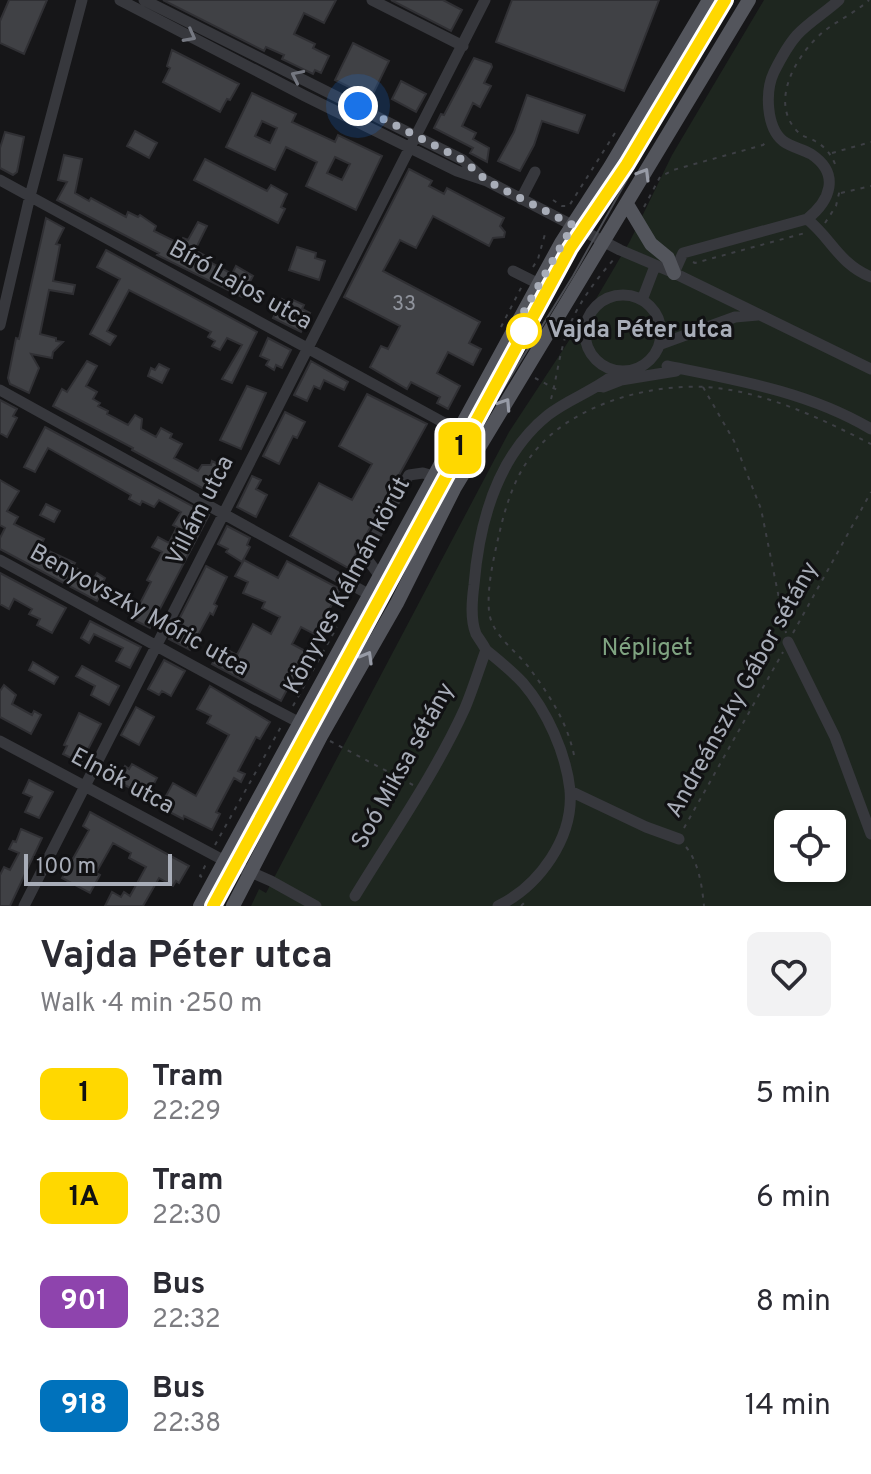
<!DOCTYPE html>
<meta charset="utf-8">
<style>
:root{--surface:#fff;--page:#f2f2f3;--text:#2b2b33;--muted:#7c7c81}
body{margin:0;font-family:Overpass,sans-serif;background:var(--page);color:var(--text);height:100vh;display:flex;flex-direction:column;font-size:30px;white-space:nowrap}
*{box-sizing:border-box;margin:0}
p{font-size:26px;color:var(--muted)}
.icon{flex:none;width:44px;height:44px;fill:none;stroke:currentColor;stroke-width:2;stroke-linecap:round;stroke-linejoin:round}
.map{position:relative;height:906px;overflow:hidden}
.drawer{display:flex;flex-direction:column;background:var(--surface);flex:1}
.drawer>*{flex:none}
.badge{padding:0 16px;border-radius:12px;font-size:28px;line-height:52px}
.controls{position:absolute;left:774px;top:810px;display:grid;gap:16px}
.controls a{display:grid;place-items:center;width:72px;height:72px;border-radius:12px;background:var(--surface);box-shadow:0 2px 6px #0004;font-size:40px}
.scale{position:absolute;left:24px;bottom:20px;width:148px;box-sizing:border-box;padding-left:8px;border:4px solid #a8adb8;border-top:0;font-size:22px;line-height:28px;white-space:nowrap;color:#a8adb8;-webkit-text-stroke:6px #111113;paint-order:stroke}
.you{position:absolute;width:40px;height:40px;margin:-20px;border:6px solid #fff;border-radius:50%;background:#1a73e8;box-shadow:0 0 0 12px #1a73e833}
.map>.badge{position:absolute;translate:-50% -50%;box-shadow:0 0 0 4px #fff}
.round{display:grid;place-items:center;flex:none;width:84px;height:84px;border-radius:12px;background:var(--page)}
.summary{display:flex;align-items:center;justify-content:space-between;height:136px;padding:0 40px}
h1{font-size:38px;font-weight:700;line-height:60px}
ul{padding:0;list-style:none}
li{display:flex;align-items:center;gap:24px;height:104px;padding:0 40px}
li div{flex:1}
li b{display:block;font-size:30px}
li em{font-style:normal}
li .badge{min-width:88px;font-weight:700;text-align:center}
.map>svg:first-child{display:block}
.green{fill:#1e261f;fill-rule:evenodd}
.building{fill:#404145;stroke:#303034;stroke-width:2;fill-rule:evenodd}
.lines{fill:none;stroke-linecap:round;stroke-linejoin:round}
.path{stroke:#3d3f44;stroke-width:2;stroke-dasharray:4 6;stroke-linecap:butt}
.minor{stroke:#37383d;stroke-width:11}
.major{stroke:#53555c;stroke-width:14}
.tram{stroke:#4a4c52;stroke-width:2}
.oneway{stroke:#757881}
.oneway2{stroke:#979ba6}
.line-casing{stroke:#fff;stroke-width:18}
.line{stroke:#ffd800;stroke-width:12}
.walk{stroke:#a8adb8;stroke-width:8;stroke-dasharray:0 14.4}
.stop-dot{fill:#fff;stroke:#ffd800;stroke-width:4}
.labels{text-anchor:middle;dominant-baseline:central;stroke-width:6;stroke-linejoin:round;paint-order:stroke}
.number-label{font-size:20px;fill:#8e929b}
.street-label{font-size:24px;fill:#a8adb8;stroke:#111113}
.stop-label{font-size:24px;font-weight:bold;fill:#a8adb8;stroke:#111113;text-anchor:start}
.park-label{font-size:24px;fill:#7fa381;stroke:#111113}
</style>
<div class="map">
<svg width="871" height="906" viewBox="0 0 871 906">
<rect width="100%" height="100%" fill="#161618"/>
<path class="green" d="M 764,0 L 871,0 L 871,906 L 251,906 L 259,889 L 266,893 L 509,432 L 593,304 L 630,241 L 672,155 ZM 788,824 L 832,824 L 832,868 L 788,868 Z"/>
<path class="building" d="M 9,0 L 47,0 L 24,54 L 0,43 L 0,21 Z
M 163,0 L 336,0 L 324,23 L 304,13 L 294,34 L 315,44 L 313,48 L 329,56 L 321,73 L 315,70 L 313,74 L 282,59 L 284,55 L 266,47 L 264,51 Z
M 391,0 L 443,0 L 462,10 L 451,31 Z
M 512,0 L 659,0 L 624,91 L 496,42 Z
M 353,43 L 389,61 L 371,98 L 335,80 Z
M 172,50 L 239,84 L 230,100 L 227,99 L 220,112 L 163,82 L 170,68 L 167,66 Z
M 474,58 L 491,64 L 492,67 L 484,83 L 491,86 L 480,107 L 473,103 L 462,126 L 476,133 L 473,139 L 489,148 L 487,162 L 470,153 L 473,148 L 434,128 L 441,114 L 444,115 Z
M 401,81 L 426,94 L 416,112 L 392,99 Z
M 252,93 L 296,114 L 292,122 L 335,142 L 338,135 L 382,156 L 356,210 L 306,186 L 317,162 L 286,147 L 275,170 L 226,147 ZM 262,121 L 277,128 L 270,143 L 255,136 ZM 335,157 L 350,164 L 342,180 L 327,173 Z
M 527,95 L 585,115 L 578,133 L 542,121 L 534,145 L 520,171 L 498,161 L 514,132 Z
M 135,131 L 157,143 L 149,158 L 127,146 Z
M 5,132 L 24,137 L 17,172 L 13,175 L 0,168 L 0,148 Z
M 64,155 L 82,159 L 75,193 L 89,201 L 91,198 L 126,217 L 128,212 L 138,217 L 140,215 L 156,226 L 154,231 L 180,244 L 183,238 L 188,240 L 198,222 L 207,226 L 195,250 L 204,255 L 202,258 L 232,274 L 236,266 L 253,276 L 242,297 L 157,255 L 159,253 L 57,200 L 67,182 L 58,180 Z
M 205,159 L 267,191 L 271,185 L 287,194 L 281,207 L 285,209 L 278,223 L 194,180 Z
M 409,169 L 432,181 L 429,186 L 444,194 L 447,188 L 504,218 L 500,226 L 505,232 L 504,237 L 493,238 L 489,246 L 433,216 L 416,248 L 400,240 L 383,271 L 480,322 L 469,343 L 481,349 L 473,365 L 448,352 L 437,373 L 460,386 L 448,409 L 437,403 L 440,397 L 411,382 L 407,389 L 370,367 L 381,346 L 388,349 L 400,326 L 344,297 Z
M 46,218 L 64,228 L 56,244 L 60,245 L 53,281 L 75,285 L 73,294 L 49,290 L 40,334 L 56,338 L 56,341 L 63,342 L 53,352 L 52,358 L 31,354 L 39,368 L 29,393 L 10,384 L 8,378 L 16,338 L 19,339 Z
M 297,247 L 316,253 L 315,258 L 325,261 L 319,280 L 289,270 Z
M 106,250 L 257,332 L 232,383 L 222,379 L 242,345 L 227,338 L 220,350 L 212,346 L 215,341 L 208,337 L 211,332 L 129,290 L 107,331 L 116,336 L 110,345 L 90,334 L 120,279 L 97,267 Z
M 282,299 L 289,303 L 291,299 L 304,305 L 302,309 L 310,313 L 301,332 L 273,318 Z
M 268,338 L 291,350 L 282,368 L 276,365 L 274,370 L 266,365 L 269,360 L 260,356 Z
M 87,361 L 97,366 L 86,386 L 97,392 L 93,399 L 100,403 L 98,406 L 108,411 L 107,414 L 128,425 L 135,415 L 142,419 L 141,429 L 156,437 L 161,428 L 172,434 L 170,438 L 182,444 L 174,458 L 198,471 L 202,465 L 211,465 L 212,461 L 224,467 L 222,470 L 227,473 L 217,496 L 132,450 L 133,448 L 53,406 L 62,389 L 67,392 Z
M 311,361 L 348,382 L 344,390 L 324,380 L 320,389 L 314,386 L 307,401 L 294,395 Z
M 159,364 L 169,369 L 162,383 L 148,376 L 151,368 L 155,370 Z
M 247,386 L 266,393 L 241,449 L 220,440 Z
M 367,394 L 427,424 L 348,568 L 290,536 L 319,483 L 352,500 L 372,464 L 339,446 Z
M 0,400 L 17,409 L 13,416 L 17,418 L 7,437 L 0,433 Z
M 285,412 L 305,422 L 297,438 L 293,436 L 279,464 L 263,456 Z
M 45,427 L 209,515 L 150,628 L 132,619 L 151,582 L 147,580 L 162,552 L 152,547 L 158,537 L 169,543 L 177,527 L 173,525 L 181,512 L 159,500 L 154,507 L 142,501 L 140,505 L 129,499 L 131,495 L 48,448 L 35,472 L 24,467 Z
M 252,476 L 261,480 L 256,489 L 267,495 L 256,517 L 237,507 Z
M 0,480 L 19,491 L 7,511 L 18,517 L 14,524 L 44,539 L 40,547 L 75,563 L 73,566 L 94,578 L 97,573 L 105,578 L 103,582 L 107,584 L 97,601 L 0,549 L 0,538 L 5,528 L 0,525 Z
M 46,504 L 60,511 L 54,522 L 40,515 Z
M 227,526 L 250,538 L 247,545 L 250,547 L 242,562 L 226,552 L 228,549 L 218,544 Z
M 244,560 L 278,578 L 287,561 L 340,589 L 316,635 L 301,627 L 292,644 L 307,652 L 281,701 L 212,664 L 222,647 L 237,655 L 253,624 L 271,634 L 280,617 L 262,608 L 265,602 L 243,593 L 248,582 L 235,576 Z
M 206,566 L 227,577 L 214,604 L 217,606 L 213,615 L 210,613 L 190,650 L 169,639 Z
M 0,573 L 66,608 L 52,633 L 37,625 L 40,619 L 29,614 L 32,609 L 14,599 L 9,609 L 0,604 Z
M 90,621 L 141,647 L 130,668 L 116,661 L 123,648 L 94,634 L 89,643 L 81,638 Z
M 164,660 L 185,671 L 171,696 L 162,691 L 159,695 L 148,689 Z
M 33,662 L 58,677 L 54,684 L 29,670 Z
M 82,666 L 119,686 L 109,705 L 91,695 L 95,686 L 76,676 Z
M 4,685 L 16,695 L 12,704 L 32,715 L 34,711 L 41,715 L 31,734 L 0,717 L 0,691 Z
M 210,686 L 270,722 L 260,739 L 256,737 L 238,771 L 245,774 L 241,782 L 234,778 L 216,812 L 220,814 L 212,830 L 184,816 L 183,819 L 160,807 L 173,783 L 196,796 L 229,735 L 207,723 L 211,716 L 197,709 Z
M 136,707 L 154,717 L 139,745 L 121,735 Z
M 79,713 L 101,724 L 81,763 L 63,754 L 67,746 L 64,745 Z
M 132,764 L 157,778 L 147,797 L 117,781 L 125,766 L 129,769 Z
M 29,780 L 53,792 L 39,818 L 25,812 L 32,797 L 23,793 Z
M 90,812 L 189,866 L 179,883 L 176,881 L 173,886 L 159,878 L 143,906 L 105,906 L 112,892 L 121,897 L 124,892 L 130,896 L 146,867 L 129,858 L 131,853 L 113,843 L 96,873 L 100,875 L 90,893 L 62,878 L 89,830 L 83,826 Z
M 21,829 L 42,838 L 10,906 L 0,906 L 0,875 L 4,867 L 10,870 L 19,853 L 9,849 L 13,841 L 16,842 Z"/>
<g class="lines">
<path class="path" d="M 832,153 L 871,142
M 835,164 C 831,154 824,146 815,141 C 810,138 803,137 799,133 C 767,103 797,54 823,32 C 838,20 855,13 869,0
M 841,193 L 871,186
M 553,200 L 562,206 L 569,206 L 615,133
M 644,207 L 660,177 L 673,170 L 763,145 L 768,140
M 825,223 L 836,206 L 840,189
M 693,262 L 695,263 L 805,233
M 533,267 L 538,259 L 545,234
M 501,327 L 522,286
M 514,366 L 512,365 L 576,251 L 573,249
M 535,378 L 561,392
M 703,387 L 734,441 L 761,509 L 786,633
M 551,399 C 558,373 560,345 572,320 C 582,298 599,276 615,258
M 793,633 L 871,492
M 293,706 L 337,627
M 330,741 L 413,785
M 574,755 C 567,722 550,696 530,669 C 517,651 491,635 489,611 C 487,588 493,561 498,539 C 505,508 514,476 535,451 C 574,404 648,384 706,387 C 764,391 820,418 871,444
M 684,828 L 783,652
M 215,845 L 282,725
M 686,847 C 699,863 702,886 704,906
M 202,877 L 200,876 L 207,862
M 521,906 L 526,901"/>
<path class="minor" d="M 120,0 L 305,96 L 457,171 L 487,181 L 620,250 L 674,273 L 871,369
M 144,0 L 463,160 L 483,178
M 372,0 L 463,46
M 0,180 L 459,431
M 521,199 L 535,172
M 807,219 C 831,238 839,264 871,277
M 513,271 L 539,284
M 674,273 L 683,253 L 807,219 C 830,201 841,174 811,154 C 802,149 791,147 783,141 C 766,127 765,91 774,72 C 780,60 788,45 797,35 C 809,22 826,12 839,0
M585 333a38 38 0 1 1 76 0a38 38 0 1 1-76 0Z
M 642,300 L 655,266
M 0,325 L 30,196 L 82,0
M 661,344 L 735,317 L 758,315
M 667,366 C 737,380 809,392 871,429
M 603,387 L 621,380 L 676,371
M 0,390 L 370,595
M 0,560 C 100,614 199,671 300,723
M 379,575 L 367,559 L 366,553 L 409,475 L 423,473 L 433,476
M 788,642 L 835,737 L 871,834
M 486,650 C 498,660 512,671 523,683 C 547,711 566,753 570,790 C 574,838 539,886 498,906
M 0,741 L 225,861 L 271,881 L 316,906
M 570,791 L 646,827 L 679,839
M 355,896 C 392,835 435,774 465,708 C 473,689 479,669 486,650 C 483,644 479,639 476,634 C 470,619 472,600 474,585 C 479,524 497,456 548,415 C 567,400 591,392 611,377
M 24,906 L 485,0"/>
<path class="major" d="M 627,204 L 651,244 L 668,258 L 674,273
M 200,906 L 561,243 L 610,167 L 709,0
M 233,906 L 321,736 L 397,603 L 454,489 L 749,0"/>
<path class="tram" d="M 511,356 L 570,248 L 611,188
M 219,906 L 468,446 L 573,276 L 652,135 L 732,0"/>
</g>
<defs><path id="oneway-chevron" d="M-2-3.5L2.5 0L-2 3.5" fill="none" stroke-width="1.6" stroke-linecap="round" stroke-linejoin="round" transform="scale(2)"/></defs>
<g class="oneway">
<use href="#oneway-chevron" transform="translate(190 36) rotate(28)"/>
<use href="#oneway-chevron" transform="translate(297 76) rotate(-154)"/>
</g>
<g class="oneway2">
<use href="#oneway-chevron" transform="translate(644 174) rotate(-59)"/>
<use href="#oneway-chevron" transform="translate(505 404) rotate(-57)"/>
<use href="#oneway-chevron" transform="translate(367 657) rotate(-60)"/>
</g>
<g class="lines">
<g class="line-casing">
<path id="line" d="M 213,906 L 570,248 L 627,164 L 725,0"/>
</g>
<use href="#line" class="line"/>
<path class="walk" d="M 358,106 L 463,160 L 487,181 L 573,225 L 518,322 L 524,331"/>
</g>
<circle class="stop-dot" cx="524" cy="331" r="16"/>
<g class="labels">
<g class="number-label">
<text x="404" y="305">33</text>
</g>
<g class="street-label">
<text transform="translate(240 286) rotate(29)">Bíró Lajos utca</text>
<text transform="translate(201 511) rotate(-63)">Villám utca</text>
<text transform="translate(348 586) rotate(-62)">Könyves Kálmán körút</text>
<text transform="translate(139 611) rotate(29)">Benyovszky Móric utca</text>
<text transform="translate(743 690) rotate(-61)">Andreánszky Gábor sétány</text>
<text transform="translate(404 766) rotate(-61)">Soó Miksa sétány</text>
<text transform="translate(122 782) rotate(28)">Elnök utca</text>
</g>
<g class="stop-label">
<text x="548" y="331">Vajda Péter utca</text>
</g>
<g class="park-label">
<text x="647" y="649">Népliget</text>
</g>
</g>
</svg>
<div class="controls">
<a><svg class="icon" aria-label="locate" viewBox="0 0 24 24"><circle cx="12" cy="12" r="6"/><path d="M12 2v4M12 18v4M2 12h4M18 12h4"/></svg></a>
</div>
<div class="scale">100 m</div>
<div class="you" style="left:358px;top:106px"></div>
<b class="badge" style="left:460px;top:448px;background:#ffd800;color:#111">1</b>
</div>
<section class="drawer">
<div class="summary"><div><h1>Vajda Péter utca</h1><p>Walk · 4 min · 250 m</p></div><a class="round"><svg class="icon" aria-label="heart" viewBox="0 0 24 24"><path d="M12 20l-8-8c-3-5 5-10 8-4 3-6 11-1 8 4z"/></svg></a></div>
<ul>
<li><span class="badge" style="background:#ffd800;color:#111">1</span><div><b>Tram</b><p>22:29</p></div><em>5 min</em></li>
<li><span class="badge" style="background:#ffd800;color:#111">1A</span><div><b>Tram</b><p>22:30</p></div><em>6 min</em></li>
<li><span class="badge" style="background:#8e44ad;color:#fff">901</span><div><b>Bus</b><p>22:32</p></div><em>8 min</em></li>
<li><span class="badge" style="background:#0072bc;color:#fff">918</span><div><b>Bus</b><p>22:38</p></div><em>14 min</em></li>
</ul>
</section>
